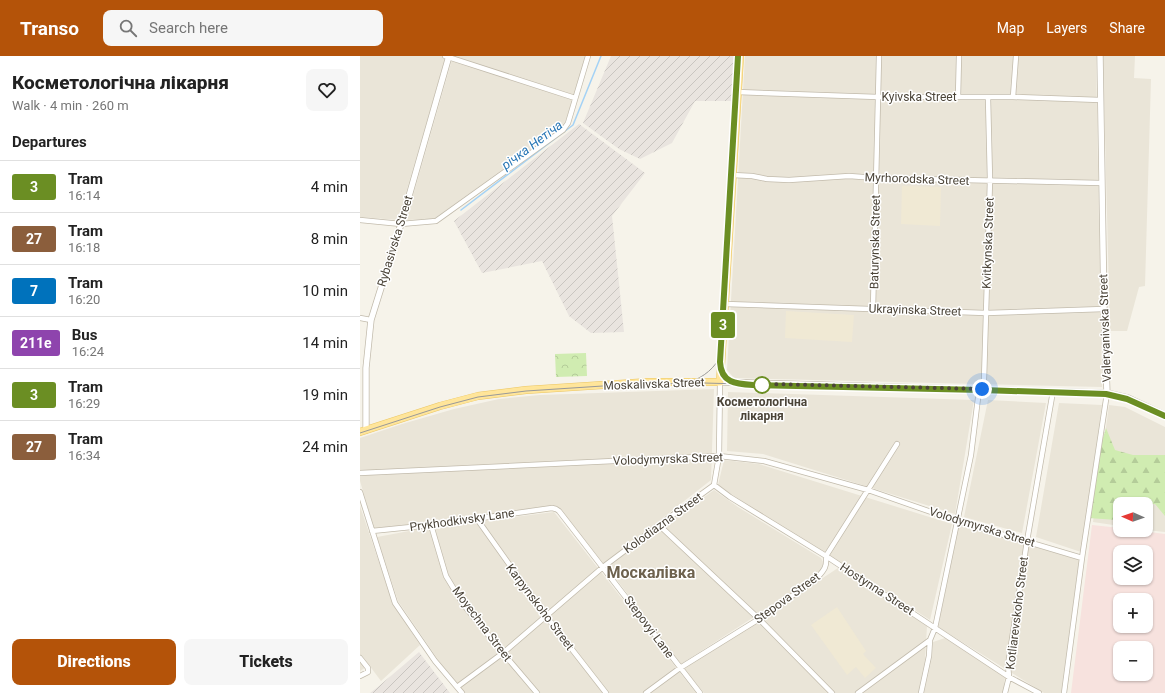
<!DOCTYPE html>
<meta charset="utf-8">
<style>
:root{--surface:#fff;--page:#f6f6f6;--text:#222;--muted:#767676;--line:#e0e0e0;--accent:#b45309}
body{margin:0;font-family:Roboto,sans-serif;background:var(--page);color:var(--text);height:100vh;display:flex;flex-direction:column;font-size:15px;white-space:nowrap}
*{box-sizing:border-box;margin:0}
p{font-size:13px;color:var(--muted)}
.icon{flex:none;width:22px;height:22px;fill:none;stroke:currentColor;stroke-width:2;stroke-linecap:round;stroke-linejoin:round}
.map{position:relative;flex:1;overflow:hidden}
.details{display:flex;flex-direction:column;background:var(--surface);width:360px}
.details>*{flex:none}
.badge{padding:0 8px;border-radius:3px;font-size:14px;line-height:26px}
.needle{width:26px;rotate:272deg}
.controls{position:absolute;left:753px;top:441px;display:grid;gap:8px}
.controls a{display:grid;place-items:center;width:40px;height:40px;border-radius:8px;background:var(--surface);box-shadow:0 1px 3px #0004;font-size:20px}
.you{position:absolute;width:20px;height:20px;margin:-10px;border:3px solid #fff;border-radius:50%;background:#1a73e8;box-shadow:0 0 0 6px #1a73e833}
.map>.badge{position:absolute;translate:-50% -50%;box-shadow:0 0 0 2px #fff}
h2{padding:0 12px;font-size:15px;line-height:36px}
.round{display:grid;place-items:center;flex:none;width:42px;height:42px;border-radius:8px;background:var(--page)}
.summary{display:flex;align-items:center;justify-content:space-between;height:68px;padding:0 12px}
h1{font-size:19px;font-weight:800;line-height:30px}
.cta{display:flex;gap:8px;margin-top:auto;padding:8px 12px}
.cta a{flex:1;height:46px;border-radius:8px;background:var(--accent);color:#fff;font-size:16px;font-weight:800;line-height:46px;text-align:center}
.cta a+a{background:var(--page);color:var(--text)}
ul{padding:0;list-style:none}
li{display:flex;align-items:center;gap:12px;height:52px;padding:0 12px;border-top:1px solid var(--line)}
li div{flex:1}
li b{display:block;font-size:15px}
li em{font-style:normal}
li .badge{min-width:44px;font-weight:700;text-align:center}
header{display:flex;align-items:center;gap:24px;box-sizing:border-box;height:56px;padding:0 20px;background:var(--accent);color:#fff}
header strong{font-size:19px}
nav{display:flex;gap:22px;margin-inline-start:auto;font-size:14px}
.search{width:280px;height:36px;background:var(--page);display:flex;align-items:center;gap:10px;box-sizing:border-box;padding:0 14px;border-radius:8px;color:var(--muted);font-size:15px}
main{display:flex;flex:1;min-height:0}
.map>svg:first-child{display:block}
.residential{fill:#eae5d8}
.industrial{fill:url(#industrial-furrows)}
.education{fill:#f0e9d4}
.medical{fill:#f7e2de;fill-rule:evenodd}
.forest{fill:url(#forest-firs)}
.park{fill:url(#park-crowns)}
.lines{fill:none;stroke-linecap:round;stroke-linejoin:round}
.stream{stroke:#a4d2f5;stroke-width:1.5}
.minor-casing{stroke:#c2bbac;stroke-width:6}
.tertiary-casing{stroke:#c2bbac;stroke-width:7}
.primary-casing{stroke:#ebc663;stroke-width:8}
.minor{stroke:#fff;stroke-width:4.5}
.tertiary{stroke:#fff;stroke-width:5.5}
.primary{stroke:#ffe59a;stroke-width:7}
.tram{stroke:#999;stroke-width:1}
.line-casing{stroke:#fff;stroke-width:9}
.line{stroke:#6b8e23;stroke-width:6}
.walk{stroke:#4b4438;stroke-width:4;stroke-dasharray:0 7.2}
.stop-dot{fill:#fff;stroke:#6b8e23;stroke-width:2}
.labels{text-anchor:middle;dominant-baseline:central;stroke-width:3;stroke-linejoin:round;paint-order:stroke}
.street-label{font-size:12px;fill:#4b4438;stroke:#fff}
.stop-label{font-size:12px;font-weight:bold;fill:#4b4438;stroke:#fff}
.water-label{font-size:13px;font-style:italic;fill:#2876b5;stroke:#fff}
.district-label{font-size:16px;font-weight:bold;fill:#6e624e;stroke:#fff}
</style>
<header>
<strong>Transo</strong>
<div class="search"><svg class="icon" aria-label="search" viewBox="0 0 24 24"><circle cx="10" cy="10" r="6"/><path d="M15 15l6 6"/></svg>Search here</div>
<nav><a>Map</a><a>Layers</a><a>Share</a></nav>
</header>
<main>
<section class="details">
<div class="summary"><div><h1>Косметологічна лікарня</h1><p>Walk · 4 min · 260 m</p></div><a class="round"><svg class="icon" aria-label="heart" viewBox="0 0 24 24"><path d="M12 20l-8-8c-3-5 5-10 8-4 3-6 11-1 8 4z"/></svg></a></div>
<h2>Departures</h2>
<ul>
<li><span class="badge" style="background:#6b8e23;color:#fff">3</span><div><b>Tram</b><p>16:14</p></div><em>4 min</em></li>
<li><span class="badge" style="background:#8b5e3c;color:#fff">27</span><div><b>Tram</b><p>16:18</p></div><em>8 min</em></li>
<li><span class="badge" style="background:#0072bc;color:#fff">7</span><div><b>Tram</b><p>16:20</p></div><em>10 min</em></li>
<li><span class="badge" style="background:#8e44ad;color:#fff">211е</span><div><b>Bus</b><p>16:24</p></div><em>14 min</em></li>
<li><span class="badge" style="background:#6b8e23;color:#fff">3</span><div><b>Tram</b><p>16:29</p></div><em>19 min</em></li>
<li><span class="badge" style="background:#8b5e3c;color:#fff">27</span><div><b>Tram</b><p>16:34</p></div><em>24 min</em></li>
</ul>
<div class="cta"><a>Directions</a><a>Tickets</a></div>
</section>
<div class="map">
<svg width="805" height="637" viewBox="0 0 805 637">
<defs>
<pattern id="industrial-furrows" width="10" height="10" patternUnits="userSpaceOnUse"><rect width="10" height="10" fill="#e9e4df"/><path d="M-1 1l2-2M0 10L10 0M9 11l2-2" fill="none" stroke="#c9c5c0"/></pattern>
<pattern id="forest-firs" width="22" height="20" patternUnits="userSpaceOnUse"><rect width="22" height="20" fill="#d0ecb1"/><path d="M5 1l3.5 6h-7zM16 11l3.5 6h-7z" fill="#b4cc99"/></pattern>
<pattern id="park-crowns" width="20" height="18" patternUnits="userSpaceOnUse"><rect width="20" height="18" fill="#d0ecb1"/><path d="M2 6a3 3 0 1 1 6 0M12 15a3 3 0 1 1 6 0" fill="none" stroke="#b4cc99"/></pattern>
</defs>
<rect width="100%" height="100%" fill="#f6f3ea"/>
<path class="residential" d="M 0,0 L 86,0 L 38,164 L 0,161 Z
M 93,0 L 226,0 L 206,64 L 200,72 L 74,163 L 46,164 Z
M 385,0 L 736,0 L 742,331 L 374,322 L 367,314 Z
M 743,0 L 775,0 L 774,22 L 791,23 L 785,230 L 779,231 L 767,275 L 750,275 Z
M 354,333 L 351,424 L 244,508 L 197,450 L 14,473 L 0,425 L 0,382 L 42,368 L 94,353 L 139,343 L 180,339 Z
M 368,336 L 614,344 L 595,458 L 403,398 L 367,395 Z
M 628,344 L 686,347 L 662,477 L 604,461 Z
M 699,347 L 742,349 L 721,496 L 676,481 Z
M 749,349 L 765,351 L 805,371 L 805,476 L 786,474 L 786,448 L 760,448 L 760,470 L 733,466 Z
M 364,404 L 399,408 L 592,468 L 570,564 L 471,500 L 410,464 L 358,429 Z
M 354,434 L 378,451 L 461,502 L 464,508 L 462,515 L 445,528 L 321,608 L 247,511 Z
M 0,450 L 33,548 L 60,589 L 21,625 L 9,609 L 0,615 Z
M 194,456 L 336,637 L 104,637 L 83,611 L 38,545 L 17,481 L 60,473 Z
M 599,468 L 719,504 L 701,637 L 684,637 L 578,571 Z
M 478,512 L 567,570 L 565,604 L 558,637 L 344,637 L 324,613 Z
M 585,582 L 645,621 L 643,637 L 564,637 L 572,601 L 573,586 Z"/>
<path class="industrial" d="M 251,0 L 374,0 L 372,45 L 335,45 L 312,87 L 280,103 L 259,93 L 223,67 Z
M 219,68 L 285,117 L 252,160 L 264,276 L 231,277 L 209,260 L 182,205 L 122,217 L 94,165 Z
M 59,596 L 90,637 L 10,637 L 19,630 Z"/>
<path class="education" d="M 542,130 L 581,131 L 580,170 L 541,168 Z
M 426,255 L 494,259 L 492,286 L 425,282 Z
M 477,551 L 506,595 L 503,598 L 516,612 L 505,622 L 496,611 L 487,619 L 451,569 Z"/>
<path class="medical" d="M 732,469 L 760,472 L 760,474 L 774,474 L 805,478 L 805,637 L 711,637 ZM 760,496 L 786,496 L 786,522 L 760,522 ZM 760,544 L 786,544 L 786,570 L 760,570 ZM 760,592 L 786,592 L 786,618 L 760,618 Z"/>
<path class="forest" d="M 746,372 L 755,394 L 773,399 L 805,399 L 805,460 L 795,448 L 760,448 L 760,459 L 757,464 L 728,462 L 738,398 Z"/>
<path class="park" d="M 226,297 L 227,320 L 196,321 L 195,298 Z"/>
<g class="lines">
<path class="stream" d="M 101,154 L 213,69 L 241,0"/>
<g class="minor-casing">
<path id="minor" d="M 85,0 L 215,42
M 377,36 L 518,41 L 653,41 L 740,44
M 598,41 L 599,0
M 653,41 L 656,0
M 372,119 L 392,120 L 407,123 L 429,124 L 489,120 L 516,122 L 741,127
M 0,164 L 41,168 L 76,165 L 203,74 L 208,67 L 228,0
M 365,248 L 626,257 L 744,253
M 513,253 L 519,0
M 0,262 L 11,264
M 0,417 L 359,400 L 404,405 L 508,434 L 597,465 L 722,502
M 354,429 L 370,441 L 466,500 L 649,621 L 679,637
M 0,436 L 35,547 L 75,605 L 102,637
M 117,463 L 186,560 L 246,637
M 71,469 L 86,520 L 103,548 L 143,597 L 177,637
M 299,469 L 399,563 L 472,637
M 12,475 L 71,469 L 192,452 L 196,453 L 199,455 L 340,637
M 0,602 L 8,612 L 8,616 L 0,620
M 97,631 L 143,597 L 243,511 L 299,469 L 354,429 L 359,400 L 360,326
M 286,637 L 320,612 L 399,563 L 456,523 C 464,514 467,512 466,500 L 537,388
M 498,637 L 570,584 L 575,572 L 611,399 L 618,342 L 622,334 L 624,324 L 630,124 L 628,42
M 561,637 L 569,600 L 570,584
M 645,637 L 649,621 L 648,609 L 667,485 L 693,335
M 704,637 L 722,502 L 747,337"/>
</g>
<g class="tertiary-casing">
<path id="tertiary" d="M 740,0 L 744,253 L 747,337
M 360,326 L 747,337 L 768,342 L 805,359
M 6,374 L 6,312 L 11,264 L 41,168 L 89,0"/>
</g>
<g class="primary-casing">
<path id="primary" d="M 0,376 L 80,350 L 118,340 L 166,334 L 258,328 L 288,326 L 360,326 L 380,0"/>
</g>
<use href="#minor" class="minor"/>
<use href="#tertiary" class="tertiary"/>
<use href="#primary" class="primary"/>
<path class="tram" d="M 330,326 C 344,321 355,312 361,299
M 376,328 C 366,324 361,317 360,306 L 378,0
M 0,377 L 80,351 L 118,341 L 166,335 L 258,329 L 343,327 L 736,337 C 763,339 781,349 805,360"/>
</g>
<g class="lines">
<g class="line-casing">
<path id="line" d="M 378,0 L 360,306 C 361,327 376,328 393,329 L 622,334 L 746,338 L 767,343 L 805,360"/>
</g>
<use href="#line" class="line"/>
<path class="walk" d="M 402,329 L 408,328 L 622,333"/>
</g>
<circle class="stop-dot" cx="402" cy="329" r="8"/>
<g class="labels">
<g class="street-label">
<text x="559" y="41">Kyivska Street</text>
<text transform="translate(557 123) rotate(2)">Myrhorodska Street</text>
<text transform="translate(35 185) rotate(-73)">Rybasivska Street</text>
<text transform="translate(515 186) rotate(-89)">Baturynska Street</text>
<text transform="translate(628 187) rotate(-88)">Kvitkynska Street</text>
<text transform="translate(555 254) rotate(2)">Ukrayinska Street</text>
<text transform="translate(745 272) rotate(-92)">Valeryanivska Street</text>
<text transform="translate(294 328) rotate(-2)">Moskalivska Street</text>
<text transform="translate(308 403) rotate(-2)">Volodymyrska Street</text>
<text transform="translate(102 464) rotate(-8)">Prykhodkivsky Lane</text>
<text transform="translate(303 467) rotate(-36)">Kolodiazna Street</text>
<text transform="translate(622 471) rotate(17)">Volodymyrska Street</text>
<text transform="translate(517 533) rotate(33)">Hostynna Street</text>
<text transform="translate(427 542) rotate(-36)">Stepova Street</text>
<text transform="translate(180 551) rotate(53)">Karpynskoho Street</text>
<text transform="translate(657 557) rotate(-83)">Kotliarevskoho Street</text>
<text transform="translate(122 568) rotate(53)">Moyechna Street</text>
<text transform="translate(289 571) rotate(53)">Stepovyi Lane</text>
</g>
<g class="stop-label">
<text x="402" y="346">Косметологічна<tspan x="402" dy="14">лікарня</tspan></text>
</g>
<g class="water-label">
<text transform="translate(172 89) rotate(-37)">річка Нетіча</text>
</g>
<g class="district-label">
<text x="291" y="516">Москалівка</text>
</g>
</g>
</svg>
<div class="controls">
<a><svg class="needle" viewBox="-14 -14 28 28"><path d="M0-13l5 13h-10z" fill="#e53935"/><path d="M0 13l5-13h-10z" fill="#767676"/></svg></a>
<a><svg class="icon" aria-label="layers" viewBox="0 0 24 24"><path d="M12 4l9 5-9 5-9-5zM3 14l9 5 9-5"/></svg></a>
<a>+</a>
<a>−</a>
</div>
<div class="you" style="left:622px;top:333px"></div>
<b class="badge" style="left:363px;top:269px;background:#6b8e23;color:#fff">3</b>
</div>
</main>
